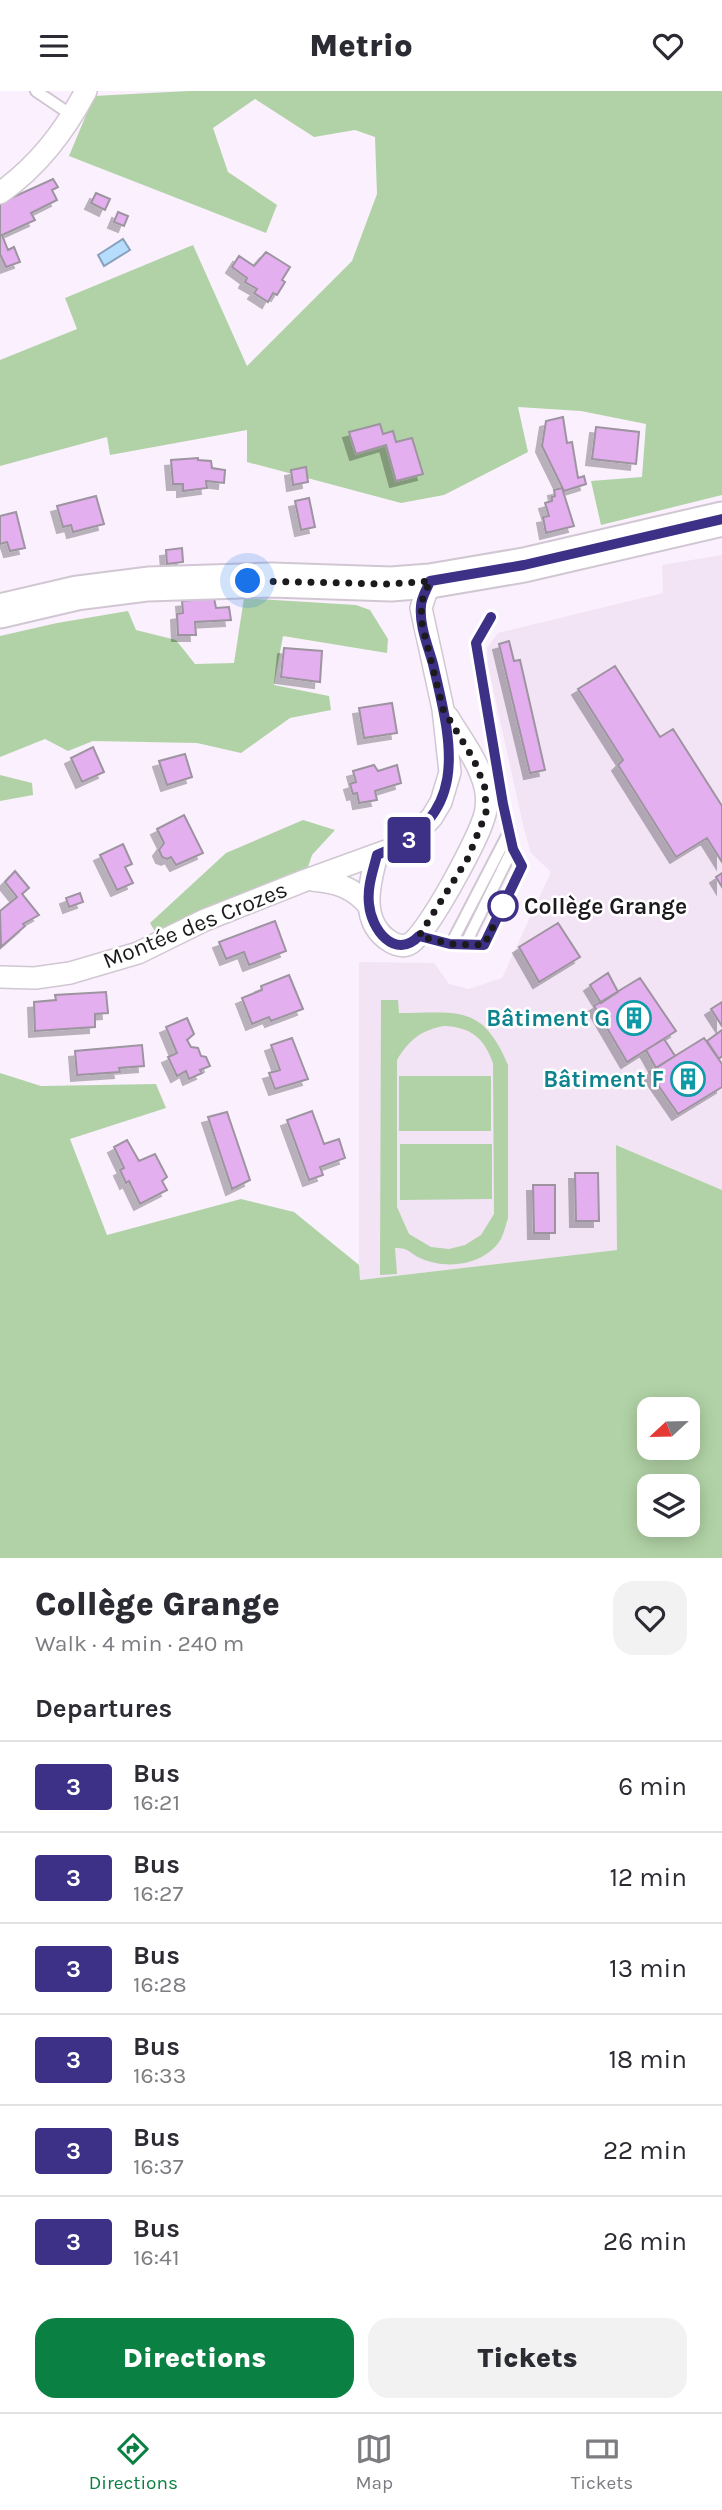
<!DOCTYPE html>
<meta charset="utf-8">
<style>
:root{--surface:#fff;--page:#f2f2f3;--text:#2b2b33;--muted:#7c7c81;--line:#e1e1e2;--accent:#0b8043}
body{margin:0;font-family:Karla,sans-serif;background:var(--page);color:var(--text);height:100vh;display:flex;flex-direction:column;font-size:26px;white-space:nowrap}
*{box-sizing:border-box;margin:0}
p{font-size:23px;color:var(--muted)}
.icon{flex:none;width:38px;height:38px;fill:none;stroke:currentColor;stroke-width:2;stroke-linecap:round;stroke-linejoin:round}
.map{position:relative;height:1467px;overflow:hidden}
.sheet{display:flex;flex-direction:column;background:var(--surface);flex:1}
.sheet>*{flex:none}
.badge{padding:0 14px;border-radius:5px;font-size:24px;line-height:46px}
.needle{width:46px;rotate:248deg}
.buttons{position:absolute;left:637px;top:1306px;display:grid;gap:14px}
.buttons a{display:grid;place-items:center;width:63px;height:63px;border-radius:14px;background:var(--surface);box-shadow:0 4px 18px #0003;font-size:35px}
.you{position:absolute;width:35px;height:35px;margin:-18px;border:5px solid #fff;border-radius:50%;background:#1a73e8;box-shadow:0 0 0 10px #1a73e833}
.map>.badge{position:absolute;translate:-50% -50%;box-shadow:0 0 0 4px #fff}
h2{padding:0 35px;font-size:26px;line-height:63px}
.round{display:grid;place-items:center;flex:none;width:74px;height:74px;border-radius:21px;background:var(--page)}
.head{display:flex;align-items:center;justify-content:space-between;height:119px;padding:0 35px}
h1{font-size:33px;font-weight:800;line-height:52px}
.cta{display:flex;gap:14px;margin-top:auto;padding:14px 35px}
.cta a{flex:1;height:80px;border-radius:21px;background:var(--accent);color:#fff;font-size:28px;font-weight:800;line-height:80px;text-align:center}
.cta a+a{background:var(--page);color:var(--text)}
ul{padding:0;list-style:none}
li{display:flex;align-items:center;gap:21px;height:91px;padding:0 35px;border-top:2px solid var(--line)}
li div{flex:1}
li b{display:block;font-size:26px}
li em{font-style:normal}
li .badge{min-width:77px;font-weight:700;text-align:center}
header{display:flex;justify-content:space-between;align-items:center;height:91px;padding:0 35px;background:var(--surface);font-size:32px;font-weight:800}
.menu{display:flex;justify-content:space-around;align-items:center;height:98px;border-top:2px solid var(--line);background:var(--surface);font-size:19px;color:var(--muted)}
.menu a{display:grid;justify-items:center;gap:4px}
.menu .on{color:var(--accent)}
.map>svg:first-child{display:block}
.built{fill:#f2e3f5}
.green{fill:#b1d2a6;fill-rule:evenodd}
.water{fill:#b6dcfe;stroke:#88a2bb;stroke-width:2}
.building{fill:#e3afef;stroke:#9d94a0;stroke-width:2;filter:url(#shadow)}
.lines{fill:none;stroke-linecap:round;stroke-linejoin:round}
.lane-casing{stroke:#d1c7d3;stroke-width:14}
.street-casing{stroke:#d1c7d3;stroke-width:24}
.primary-casing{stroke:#d1c7d3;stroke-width:37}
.lane{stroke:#fff;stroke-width:10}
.street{stroke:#fff;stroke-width:21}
.primary{stroke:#fff;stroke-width:33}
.line-casing{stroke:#fff;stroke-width:16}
.line{stroke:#3c3187;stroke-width:10}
.walk{stroke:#1d1a1e;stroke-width:7;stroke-dasharray:0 12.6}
.stop-dot{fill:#fff;stroke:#3c3187;stroke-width:3.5}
.labels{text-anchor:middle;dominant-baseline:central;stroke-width:5;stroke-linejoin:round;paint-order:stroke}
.stop-label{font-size:23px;font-weight:bold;fill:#1d1a1e;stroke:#fff;text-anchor:start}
.street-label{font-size:23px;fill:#1d1a1e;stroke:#fff}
.culture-label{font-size:23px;font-weight:bold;fill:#0d838f;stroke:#fff;text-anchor:end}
</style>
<header><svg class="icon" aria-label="menu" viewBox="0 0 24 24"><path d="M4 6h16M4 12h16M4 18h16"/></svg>Metrio<svg class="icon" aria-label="heart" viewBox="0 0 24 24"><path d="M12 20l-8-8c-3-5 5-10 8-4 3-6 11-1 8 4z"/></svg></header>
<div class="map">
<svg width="722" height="1467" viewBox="0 0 722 1467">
<defs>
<filter id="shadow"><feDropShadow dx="-6" dy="6" stdDeviation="0" flood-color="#0004"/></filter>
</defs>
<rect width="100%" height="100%" fill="#fbf0fd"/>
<path class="built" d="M 722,464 L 722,1099 L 617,1054 L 617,1159 L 359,1189 L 359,871 L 434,872 L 449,893 L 469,898 L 502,887 L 551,781 L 531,762 L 524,738 L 488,575 L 487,557 L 498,542 L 663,502 L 662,474 Z"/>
<path class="green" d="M 188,0 L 722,0 L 722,404 L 601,434 L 591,390 L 642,386 L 646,333 L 581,320 L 518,316 L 528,361 L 444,404 L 401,412 L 247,371 L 247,339 L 110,364 L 107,346 L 0,375 L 0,269 L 77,238 L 65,207 L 193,154 L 247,275 L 352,170 L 377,103 L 375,46 L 355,39 L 314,46 L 255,8 L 213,37 L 228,81 L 277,114 L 266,142 L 69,65 L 94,5 Z
M 244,507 L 356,514 L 370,519 L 388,548 L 387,562 L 283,545 L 274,594 L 329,605 L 331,619 L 290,627 L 241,662 L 197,652 L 93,650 L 68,660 L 45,648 L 0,666 L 0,545 L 57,532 L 128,520 L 136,539 L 176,549 L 195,573 L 234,572 Z
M 0,684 L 32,692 L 33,704 L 0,710 Z
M 303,729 L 335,739 L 312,764 L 307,779 L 157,844 L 150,832 L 226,762 Z
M 381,909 L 398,909 L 399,922 C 457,922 482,912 508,974 L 508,1127 C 506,1133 504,1142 501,1148 C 484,1175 446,1179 420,1167 C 409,1162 410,1157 395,1157 L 397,1183 L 380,1184 ZM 444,935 C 471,936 484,947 493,972 L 494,1123 L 481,1144 L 465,1154 L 449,1158 L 431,1156 L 409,1143 L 397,1116 L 397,969 C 409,949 421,939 444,935 Z
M 0,982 L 41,995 L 156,993 L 166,1017 L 70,1048 L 107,1144 L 241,1108 L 294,1121 L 359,1174 L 360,1189 L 617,1159 L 616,1054 L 722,1099 L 722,1467 L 0,1467 ZM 649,1318 L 688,1318 L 688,1356 L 649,1356 ZM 649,1395 L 688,1395 L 688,1433 L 649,1433 Z
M 399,985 L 491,985 L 491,1040 L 399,1040 Z
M 400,1053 L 492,1053 L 492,1108 L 400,1109 Z"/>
<path class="water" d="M 123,148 L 130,159 L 104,175 L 98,164 Z"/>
<path class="building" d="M 53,88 L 58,96 L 52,99 L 57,109 L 31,122 L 35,129 L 2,144 L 8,159 L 14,156 L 20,171 L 6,176 L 0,163 L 0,112 Z
M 96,102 L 110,108 L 105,119 L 91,112 Z
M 118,121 L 128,125 L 124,135 L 114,131 Z
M 266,161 L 290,176 L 282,189 L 285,191 L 277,204 L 273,202 L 268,211 L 254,202 L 257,198 L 245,191 L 247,187 L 232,176 L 239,165 L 254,175 Z
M 563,326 L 567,352 L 572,351 L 578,387 L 584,385 L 586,393 L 564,400 L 542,355 L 546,330 Z
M 380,333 L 383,343 L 393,340 L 396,351 L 412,347 L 423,383 L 396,390 L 386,354 L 356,363 L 349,341 Z
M 596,336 L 639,341 L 636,373 L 592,368 Z
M 198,367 L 198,369 L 211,370 L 212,377 L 225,379 L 224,392 L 206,390 L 207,397 L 183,400 L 183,393 L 173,393 L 171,369 Z
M 306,376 L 308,391 L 293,394 L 291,379 Z
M 562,397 L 574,435 L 546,442 L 543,426 L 549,425 L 545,412 L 552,410 L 552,406 L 555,405 L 554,399 Z
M 96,405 L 104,433 L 73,441 L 71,434 L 63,436 L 57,415 Z
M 309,407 L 315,436 L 301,439 L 295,410 Z
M 16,421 L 25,457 L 10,460 L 7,451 L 0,453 L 0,425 Z
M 182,457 L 183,471 L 167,473 L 166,459 Z
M 214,507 L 216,517 L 229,516 L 231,529 L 195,531 L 196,544 L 178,544 L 177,523 L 183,522 L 182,510 Z
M 509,550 L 514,570 L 520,569 L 545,679 L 530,682 L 499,553 Z
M 284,557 L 322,560 L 320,591 L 281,586 Z
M 615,575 L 660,646 L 673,638 L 722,715 L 722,771 L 707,747 L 676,766 L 618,674 L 623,669 L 578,598 Z
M 392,612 L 397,642 L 364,647 L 359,617 Z
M 93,656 L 104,681 L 82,691 L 71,667 Z
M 185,663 L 192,686 L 167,694 L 159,670 Z
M 374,674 L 378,680 L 397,674 L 401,692 L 375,700 L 377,709 L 359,712 L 357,702 L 353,703 L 350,693 L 356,691 L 353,680 Z
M 184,724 L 203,762 L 176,774 L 171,766 L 167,768 L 162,766 L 159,759 L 164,752 L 157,738 Z
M 123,753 L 132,773 L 125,776 L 133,792 L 117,799 L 100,764 Z
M 15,780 L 29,797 L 22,803 L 39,824 L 23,833 L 25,835 L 1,856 L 0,820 L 17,806 L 5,791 Z
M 722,782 L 722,796 L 716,786 Z
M 80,802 L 83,811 L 69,816 L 66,807 Z
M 275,830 L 286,860 L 249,874 L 244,861 L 226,868 L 219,851 Z
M 558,832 L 580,866 L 539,891 L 519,856 Z
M 608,882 L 618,901 L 601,912 L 590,894 Z
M 289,884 L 303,918 L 271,930 L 269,926 L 252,933 L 242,907 L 262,899 L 261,895 Z
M 640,887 L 676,940 L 627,971 L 594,915 Z
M 106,901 L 108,922 L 95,923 L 95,936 L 35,940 L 34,911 L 56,909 L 55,904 Z
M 722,911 L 722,935 L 711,918 Z
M 187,927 L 194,943 L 187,949 L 191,956 L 198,957 L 201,965 L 206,966 L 210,975 L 200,979 L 202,982 L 189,988 L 186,980 L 177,985 L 168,966 L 177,962 L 166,936 Z
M 722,939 L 722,965 L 719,968 L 707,950 Z
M 292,947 L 308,988 L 275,998 L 269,982 L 280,979 L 271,954 Z
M 704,947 L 722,973 L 722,996 L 678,1023 L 649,981 Z
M 664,948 L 675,965 L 656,977 L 646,959 Z
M 142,954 L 144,975 L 119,977 L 120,981 L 77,984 L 75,960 Z
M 312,1020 L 324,1053 L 339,1048 L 345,1067 L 320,1076 L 323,1084 L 309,1089 L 287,1029 Z
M 227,1021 L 250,1089 L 232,1098 L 208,1026 Z
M 127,1049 L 139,1070 L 155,1063 L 167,1086 L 162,1090 L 167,1099 L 140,1113 L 129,1090 L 126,1092 L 120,1079 L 124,1077 L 114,1056 Z
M 575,1082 L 598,1082 L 599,1130 L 576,1130 Z
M 533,1094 L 555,1094 L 555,1142 L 534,1142 Z"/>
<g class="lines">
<g class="lane-casing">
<path id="lane" d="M 36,0 L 73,25
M 419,845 L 451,853 L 484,854 L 522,775 L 513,757 L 503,713 L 476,552 L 491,526
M 451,853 L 509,741
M 465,854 L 513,757"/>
</g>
<g class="street-casing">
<path id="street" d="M 0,102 C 38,75 64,41 86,0
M 377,764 C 369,793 359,832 391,851 C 398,855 405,856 411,852 C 429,840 480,745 485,723 C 487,716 487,703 485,696 C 479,671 461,648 448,626
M 312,789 C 336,791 353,796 369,815
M 0,886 L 35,887 L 70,882 L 138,862 L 205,829 L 306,789 L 397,756 L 418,741 L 432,726 L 441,711 L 450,681 L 443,618 L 421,517 L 430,490"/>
</g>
<g class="primary-casing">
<path id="primary" d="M 0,520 L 77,502 L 148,493 L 272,489 L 391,493 L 430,490 L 524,474 L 722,428"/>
</g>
<use href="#lane" class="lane"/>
<use href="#street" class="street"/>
<use href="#primary" class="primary"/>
</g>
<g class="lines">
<g class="line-casing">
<path id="line" d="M 491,526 L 476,552 L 503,713 L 513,758 L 522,775 L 484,854 L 450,853 L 419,845 C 395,870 371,838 369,813 C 367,796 373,780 377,764 C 472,725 452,654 433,573 C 428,555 419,534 421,515 C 421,507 427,498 430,490 L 524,474 L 722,428"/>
</g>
<use href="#line" class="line"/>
<path class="walk" d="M 248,490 L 391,493 L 430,490 L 421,512 L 422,533 L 443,618 L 474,669 L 485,697 L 486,722 L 468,767 L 419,845 L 450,853 L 484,854 L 503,815"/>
</g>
<defs>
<g id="building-ring" transform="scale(1.75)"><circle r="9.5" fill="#fff" stroke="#0f9aa8" stroke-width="1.5"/><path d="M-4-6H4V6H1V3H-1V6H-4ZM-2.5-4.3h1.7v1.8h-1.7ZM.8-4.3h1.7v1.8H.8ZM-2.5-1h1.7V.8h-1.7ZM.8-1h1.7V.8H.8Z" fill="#0f9aa8"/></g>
</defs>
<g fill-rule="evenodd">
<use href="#building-ring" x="634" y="927"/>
<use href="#building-ring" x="688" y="988"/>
</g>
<circle class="stop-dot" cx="503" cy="815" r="14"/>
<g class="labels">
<g class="stop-label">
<text x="524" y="815">Collège Grange</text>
</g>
<g class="street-label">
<text transform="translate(195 834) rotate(-22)">Montée des Crozes</text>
</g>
<g class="culture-label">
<text x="610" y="927">Bâtiment G</text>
<text x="664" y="988">Bâtiment F</text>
</g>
</g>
</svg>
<div class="buttons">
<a><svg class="needle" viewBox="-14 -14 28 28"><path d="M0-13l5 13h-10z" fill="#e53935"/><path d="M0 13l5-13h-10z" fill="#7c7c81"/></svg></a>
<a><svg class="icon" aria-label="layers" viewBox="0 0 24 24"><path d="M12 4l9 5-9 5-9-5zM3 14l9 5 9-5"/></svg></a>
</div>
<div class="you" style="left:248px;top:490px"></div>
<b class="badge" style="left:409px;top:749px;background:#3c3187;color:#fff">3</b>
</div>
<section class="sheet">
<div class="head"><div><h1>Collège Grange</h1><p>Walk · 4 min · 240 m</p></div><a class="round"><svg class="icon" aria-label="heart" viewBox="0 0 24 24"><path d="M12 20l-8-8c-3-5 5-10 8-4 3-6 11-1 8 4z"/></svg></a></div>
<h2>Departures</h2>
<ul>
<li><span class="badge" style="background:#3c3187;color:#fff">3</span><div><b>Bus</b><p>16:21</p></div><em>6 min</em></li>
<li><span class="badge" style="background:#3c3187;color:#fff">3</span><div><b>Bus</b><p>16:27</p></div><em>12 min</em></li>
<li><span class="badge" style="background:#3c3187;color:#fff">3</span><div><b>Bus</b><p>16:28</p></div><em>13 min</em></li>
<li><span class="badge" style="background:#3c3187;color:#fff">3</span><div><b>Bus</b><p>16:33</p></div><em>18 min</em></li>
<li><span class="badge" style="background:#3c3187;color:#fff">3</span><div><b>Bus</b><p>16:37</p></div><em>22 min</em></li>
<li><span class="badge" style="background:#3c3187;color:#fff">3</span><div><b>Bus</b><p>16:41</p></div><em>26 min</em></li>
</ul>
<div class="cta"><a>Directions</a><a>Tickets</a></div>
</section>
<nav class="menu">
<a class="on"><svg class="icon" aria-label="directions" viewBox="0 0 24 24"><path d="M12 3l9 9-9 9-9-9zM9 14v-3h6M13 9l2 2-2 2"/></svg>Directions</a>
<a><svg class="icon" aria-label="map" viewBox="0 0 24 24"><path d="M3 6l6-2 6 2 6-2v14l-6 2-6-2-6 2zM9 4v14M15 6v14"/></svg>Map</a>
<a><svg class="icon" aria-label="tickets" viewBox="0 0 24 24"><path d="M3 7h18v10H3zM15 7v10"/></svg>Tickets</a>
</nav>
